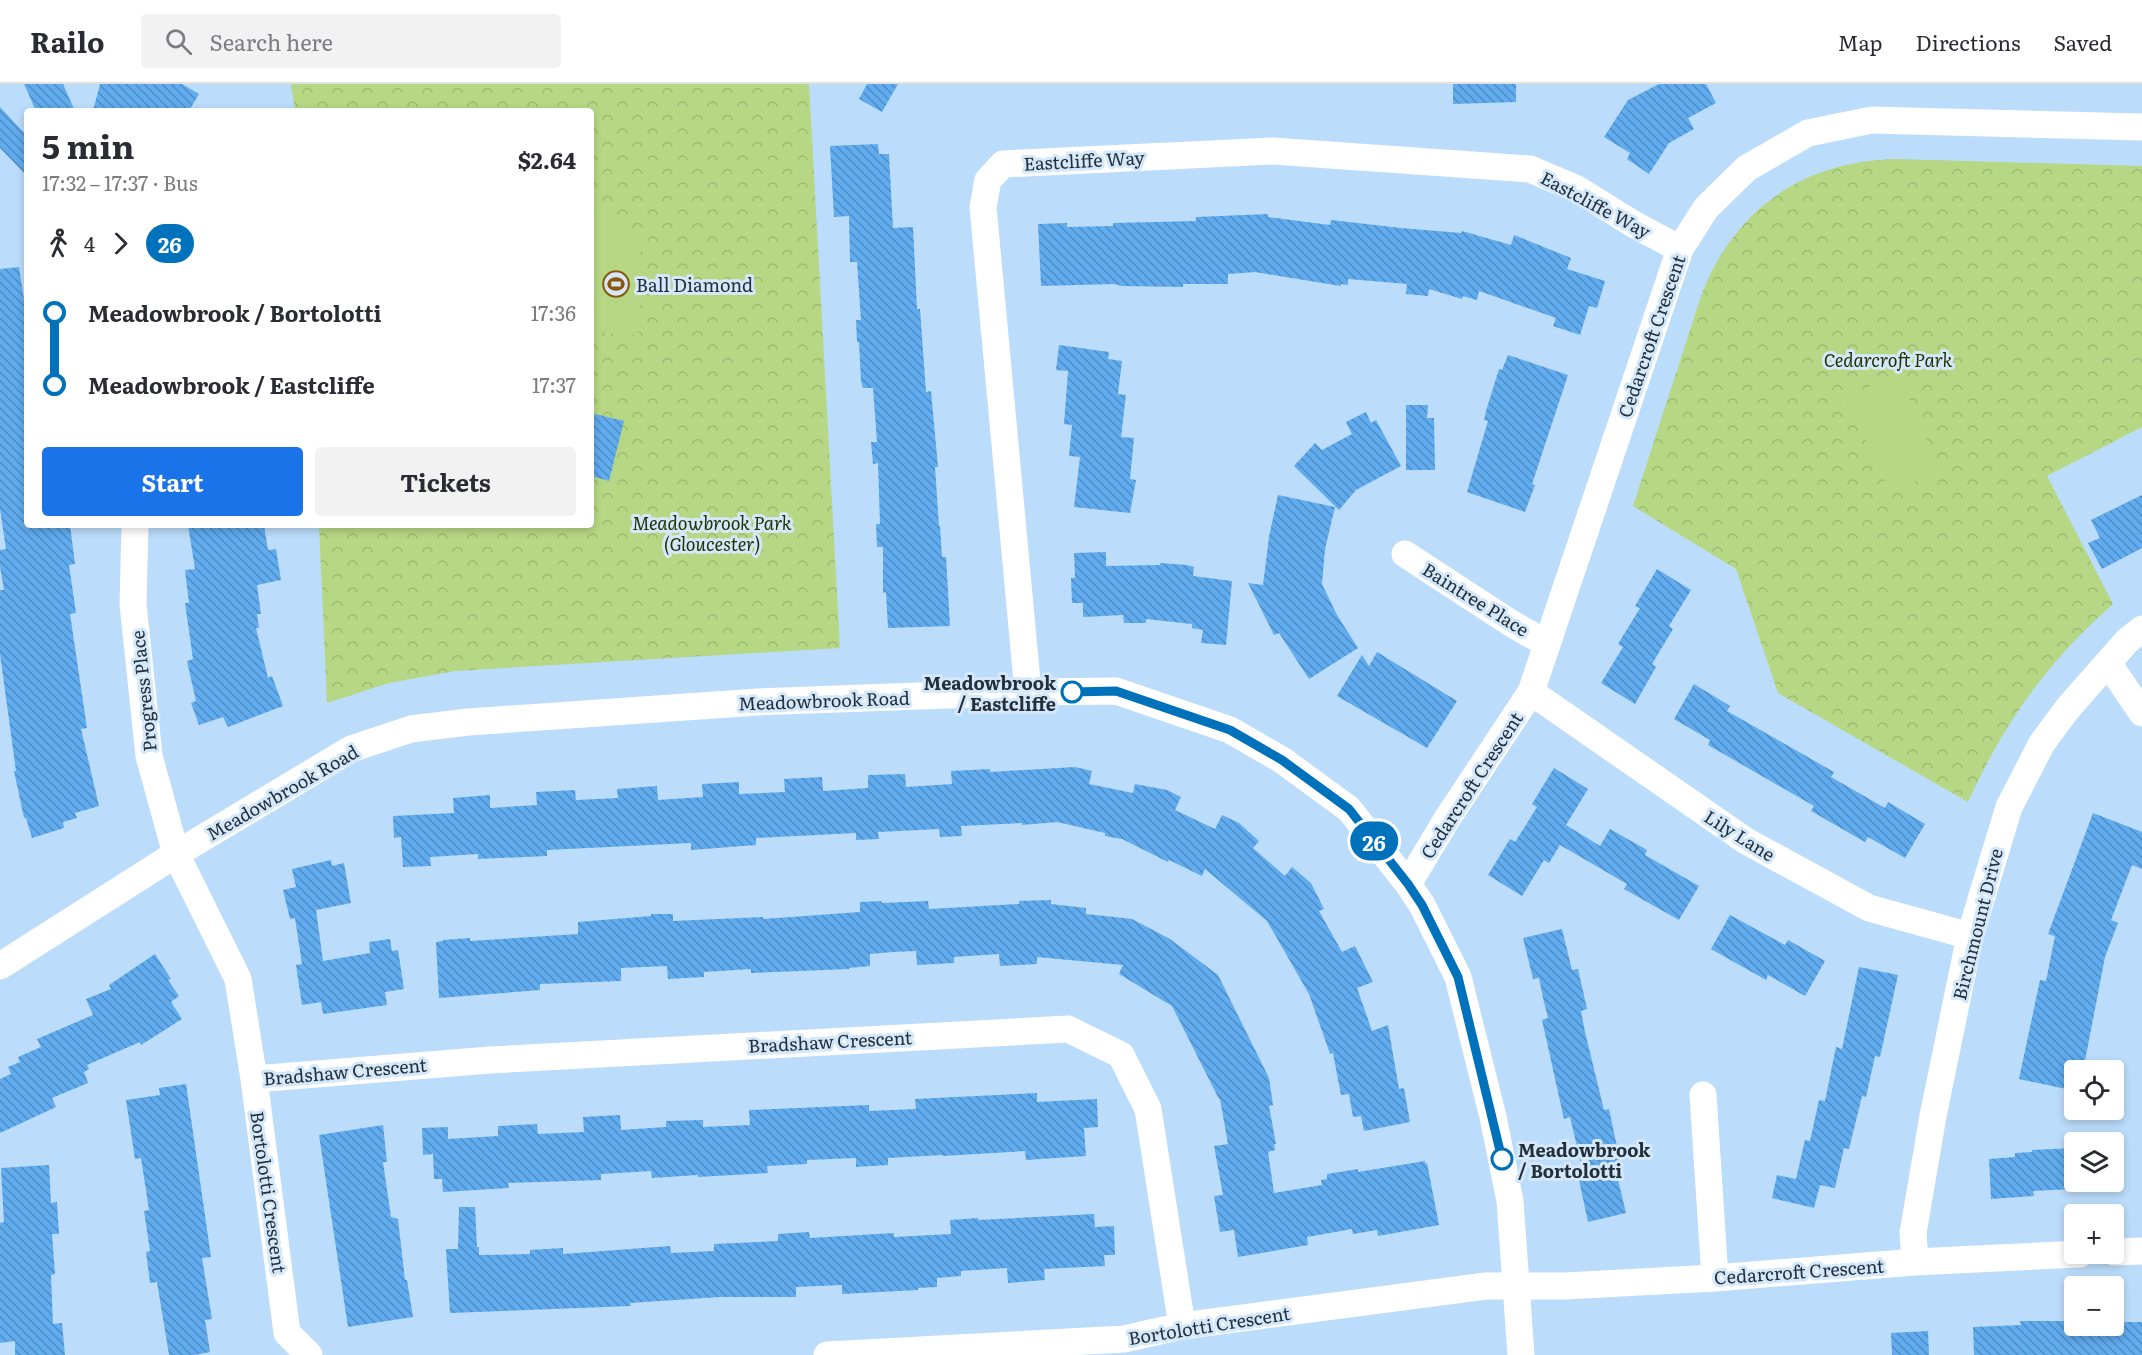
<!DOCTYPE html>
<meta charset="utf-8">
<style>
:root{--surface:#fff;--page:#f2f2f3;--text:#2b2b33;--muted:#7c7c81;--line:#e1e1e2;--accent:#1a73e8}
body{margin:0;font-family:Literata,serif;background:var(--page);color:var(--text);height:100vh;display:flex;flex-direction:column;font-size:22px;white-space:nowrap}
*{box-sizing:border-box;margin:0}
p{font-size:20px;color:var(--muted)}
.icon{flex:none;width:33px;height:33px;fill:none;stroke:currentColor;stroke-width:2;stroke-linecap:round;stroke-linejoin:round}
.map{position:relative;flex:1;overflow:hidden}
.side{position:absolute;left:24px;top:24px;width:570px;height:420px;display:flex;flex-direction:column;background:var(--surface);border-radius:6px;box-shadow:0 3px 9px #0003}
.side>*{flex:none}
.badge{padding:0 12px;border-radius:20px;font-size:21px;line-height:39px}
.buttons{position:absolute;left:2064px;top:976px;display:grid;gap:12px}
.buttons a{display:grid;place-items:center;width:60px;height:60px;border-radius:6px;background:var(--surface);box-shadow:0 3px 9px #0003;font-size:30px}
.map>.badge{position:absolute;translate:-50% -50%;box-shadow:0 0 0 3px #fff}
.legs{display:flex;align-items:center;gap:9px;height:66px;padding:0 18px;font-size:20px}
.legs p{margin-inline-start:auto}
.headline{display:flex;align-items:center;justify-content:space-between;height:102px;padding:0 18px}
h1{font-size:33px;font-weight:700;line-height:45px}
.action{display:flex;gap:12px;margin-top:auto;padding:12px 18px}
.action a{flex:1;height:69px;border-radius:6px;background:var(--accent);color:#fff;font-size:24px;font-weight:700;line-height:69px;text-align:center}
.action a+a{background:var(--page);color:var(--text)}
ul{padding:0 18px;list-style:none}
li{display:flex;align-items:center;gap:21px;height:72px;font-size:22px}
li i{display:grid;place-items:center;width:9px;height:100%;margin:0 8px;background:currentColor}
li i::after{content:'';width:15px;height:15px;margin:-8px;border:4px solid;border-radius:50%;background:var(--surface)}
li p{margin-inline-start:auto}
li:first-child i{background:linear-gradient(#0000 50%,currentColor 0)}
li:last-child i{background:linear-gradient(currentColor 50%,#0000 0)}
header{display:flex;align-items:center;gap:36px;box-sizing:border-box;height:84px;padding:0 30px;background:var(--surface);border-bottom:2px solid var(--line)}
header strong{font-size:28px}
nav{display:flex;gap:33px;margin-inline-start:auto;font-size:21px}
.search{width:420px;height:54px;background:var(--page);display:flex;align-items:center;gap:15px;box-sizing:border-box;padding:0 21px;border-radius:6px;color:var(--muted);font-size:22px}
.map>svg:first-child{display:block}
.park{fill:url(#park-crowns)}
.garden{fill:#b6d884}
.building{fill:url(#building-back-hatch)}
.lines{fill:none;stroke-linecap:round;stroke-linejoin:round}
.minor{stroke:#fff;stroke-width:27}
.line-1-casing{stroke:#fff;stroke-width:14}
.line-1{stroke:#0072bc;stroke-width:9}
.stop-1-dot{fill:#fff;stroke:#0072bc;stroke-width:3}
.labels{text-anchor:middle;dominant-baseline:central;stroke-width:6;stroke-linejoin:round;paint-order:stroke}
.street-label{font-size:18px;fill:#23303c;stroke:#d4e8fa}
.poi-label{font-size:18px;fill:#23303c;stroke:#d4e8fa;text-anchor:start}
.park-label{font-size:18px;font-style:italic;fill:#213101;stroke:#d4e8fa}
.stop-label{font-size:18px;font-weight:bold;fill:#23303c;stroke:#d4e8fa;text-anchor:end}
</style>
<header>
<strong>Railo</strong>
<div class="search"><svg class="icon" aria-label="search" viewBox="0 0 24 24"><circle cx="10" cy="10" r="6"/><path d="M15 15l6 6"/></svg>Search here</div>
<nav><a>Map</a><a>Directions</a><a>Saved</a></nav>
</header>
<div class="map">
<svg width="2142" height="1271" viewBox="0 0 2142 1271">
<defs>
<pattern id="park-crowns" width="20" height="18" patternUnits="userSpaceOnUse" patternTransform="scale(1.5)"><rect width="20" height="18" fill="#b6d884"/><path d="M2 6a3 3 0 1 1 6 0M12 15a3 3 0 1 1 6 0" fill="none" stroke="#9cba73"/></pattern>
<pattern id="building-back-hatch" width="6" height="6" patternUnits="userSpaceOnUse" patternTransform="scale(1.5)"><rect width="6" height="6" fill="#60acef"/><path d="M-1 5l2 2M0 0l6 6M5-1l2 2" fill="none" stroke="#4f8cc3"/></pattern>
</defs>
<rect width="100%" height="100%" fill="#bbdcfb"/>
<path class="park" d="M 291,0 L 809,0 L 840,564 L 455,587 L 389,599 L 327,619 L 319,441 L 591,441 L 591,27 L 295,27 Z
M 1896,75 L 2142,82 L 2142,343 L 2047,392 L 2113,520 C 2048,577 2004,639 1968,718 L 1778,609 L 1736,485 L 1633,422 L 1701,212 C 1734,125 1803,77 1896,75 Z"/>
<path class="garden" d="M 591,123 C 613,124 627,138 641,154 L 639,247 L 631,252 L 591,247 Z
M 1897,290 L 1940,385 L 1890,409 L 1846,313 Z"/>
<path class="building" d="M 24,0 L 63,0 L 75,27 L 36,27 Z
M 100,0 L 182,0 L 199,10 L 189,27 L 93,27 Z
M 867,0 L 898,0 L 882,28 L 859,15 Z
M 1453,0 L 1516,0 L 1516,18 L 1453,20 Z
M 1659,0 L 1706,0 L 1716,19 L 1688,34 L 1694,45 L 1669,59 L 1649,90 L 1627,75 L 1630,69 L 1604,53 L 1628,16 Z
M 0,23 L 27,52 L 27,92 L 0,64 Z
M 878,60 L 879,70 L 889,70 L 893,144 L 913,143 L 917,225 L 920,225 L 926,308 L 931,307 L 938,383 L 935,383 L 939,442 L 940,442 L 942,473 L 946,473 L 950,542 L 888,544 L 886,508 L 883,509 L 883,463 L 877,463 L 876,440 L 880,440 L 878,379 L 873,380 L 871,358 L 877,358 L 873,304 L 863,304 L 861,297 L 859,258 L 857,258 L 856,236 L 861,236 L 857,178 L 850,178 L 849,132 L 834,133 L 830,62 Z
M 1268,130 L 1268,133 L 1330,141 L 1331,136 L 1401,144 L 1461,149 L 1462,147 L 1511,161 L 1514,151 L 1571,174 L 1567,185 L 1605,197 L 1597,224 L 1589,222 L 1580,251 L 1553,242 L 1556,234 L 1479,207 L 1477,216 L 1463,212 L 1462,215 L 1429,205 L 1428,212 L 1406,210 L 1407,200 L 1348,195 L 1348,201 L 1341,200 L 1341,202 L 1255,188 L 1228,190 L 1228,200 L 1183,200 L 1183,203 L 1122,202 L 1115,200 L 1041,202 L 1038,140 L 1067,139 L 1067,143 L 1113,142 L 1113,139 L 1196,137 L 1196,133 Z
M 19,183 L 24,216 L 27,215 L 27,441 L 70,441 L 75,480 L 69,481 L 76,529 L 70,530 L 87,644 L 81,645 L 99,722 L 75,729 L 77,734 L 63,738 L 64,744 L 32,754 L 26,734 L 24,734 L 14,687 L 16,687 L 0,570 L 0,506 L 4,506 L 0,482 L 0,466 L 6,465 L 0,425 L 0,185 Z
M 1059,261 L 1109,268 L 1108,275 L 1122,277 L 1118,310 L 1126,311 L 1121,353 L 1134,354 L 1130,395 L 1136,396 L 1130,429 L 1074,423 L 1080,373 L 1069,372 L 1072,341 L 1064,340 L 1068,287 L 1056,286 Z
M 1508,271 L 1568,291 L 1532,400 L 1535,401 L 1525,428 L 1467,408 L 1488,337 L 1484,336 L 1486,327 L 1499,285 L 1502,286 Z
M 1406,321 L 1428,321 L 1427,334 L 1434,334 L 1435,386 L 1406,386 Z
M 1366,328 L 1371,339 L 1376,336 L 1401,382 L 1356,406 L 1339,426 L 1294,382 L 1315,359 L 1322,366 L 1352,350 L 1346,338 Z
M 591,329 L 624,337 L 609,397 L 591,392 Z
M 1278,411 L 1335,423 L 1325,465 L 1322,500 L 1337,531 L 1358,564 L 1309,595 L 1279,549 L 1274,551 L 1248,499 L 1263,501 L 1269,453 Z
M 2142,411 L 2142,464 L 2102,485 L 2088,459 L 2100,454 L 2091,436 Z
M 188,441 L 264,441 L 268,466 L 276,465 L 281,496 L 257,501 L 261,530 L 257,530 L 259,544 L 256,544 L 268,594 L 272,592 L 283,622 L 228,643 L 223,633 L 199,641 L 191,619 L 196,617 L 187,577 L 193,575 L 185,519 L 189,519 L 185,486 L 195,485 Z
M 1106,468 L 1106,482 L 1160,481 L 1160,479 L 1187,481 L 1194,483 L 1193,492 L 1232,497 L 1226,561 L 1201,559 L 1203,546 L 1192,544 L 1192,540 L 1146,535 L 1146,539 L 1124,539 L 1123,531 L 1083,533 L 1083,519 L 1072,519 L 1071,494 L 1075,494 L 1074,469 Z
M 1657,485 L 1691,506 L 1669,542 L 1673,545 L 1652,580 L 1656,583 L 1635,620 L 1601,599 L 1623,563 L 1618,560 L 1640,524 L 1635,522 Z
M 1377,568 L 1457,617 L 1427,664 L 1337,612 L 1362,571 L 1369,582 Z
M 1694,600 L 1730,622 L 1727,627 L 1834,688 L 1831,693 L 1885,724 L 1888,718 L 1925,740 L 1905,774 L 1868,753 L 1865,758 L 1811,727 L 1814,722 L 1708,661 L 1710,656 L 1674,635 Z
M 1075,683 L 1092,687 L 1089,700 L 1133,709 L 1135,700 L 1167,706 L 1181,713 L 1175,726 L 1215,745 L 1222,731 L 1239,739 L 1259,757 L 1253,764 L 1285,792 L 1292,783 L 1311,799 L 1324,825 L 1319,827 L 1342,868 L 1355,862 L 1373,898 L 1357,904 L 1372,947 L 1388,941 L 1399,1005 L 1404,1004 L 1410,1038 L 1364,1047 L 1361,1032 L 1353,1033 L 1349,1010 L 1341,1011 L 1333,969 L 1330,970 L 1309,910 L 1267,837 L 1205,785 L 1202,792 L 1169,776 L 1168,778 L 1122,755 L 1105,752 L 1105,749 L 1057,738 L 1022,741 L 1022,739 L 961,742 L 962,752 L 940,753 L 939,745 L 878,748 L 879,755 L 856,756 L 856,749 L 756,754 L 756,761 L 691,766 L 691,759 L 547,766 L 547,772 L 478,775 L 478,770 L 430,773 L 431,782 L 403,783 L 401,753 L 394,754 L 393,732 L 454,729 L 453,714 L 490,711 L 490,724 L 537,721 L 536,708 L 575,706 L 576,716 L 618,714 L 617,705 L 657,702 L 658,716 L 703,713 L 702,700 L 739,698 L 739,710 L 785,708 L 784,695 L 822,693 L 823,707 L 868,704 L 868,691 L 905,690 L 906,703 L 952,700 L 951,687 L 990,685 L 990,688 Z
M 1554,684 L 1588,705 L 1566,741 L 1600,762 L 1610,745 L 1647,766 L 1645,771 L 1699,802 L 1679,836 L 1624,805 L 1627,800 L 1560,761 L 1549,779 L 1544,776 L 1522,812 L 1488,791 L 1510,755 L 1515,758 L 1526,741 L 1537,723 L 1532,720 Z
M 2093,729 L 2142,748 L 2142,785 L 2132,781 L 2111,836 L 2118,839 L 2105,873 L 2083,987 L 2074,987 L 2071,1006 L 2019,995 L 2040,896 L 2046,897 L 2055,852 L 2048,850 Z
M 331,776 L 332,782 L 344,779 L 351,819 L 316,826 L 323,877 L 370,869 L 369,858 L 390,855 L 392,867 L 398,866 L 404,905 L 385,908 L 387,921 L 323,930 L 321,918 L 302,921 L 296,881 L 302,880 L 295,834 L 290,835 L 283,806 L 296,803 L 292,785 Z
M 1051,816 L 1051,820 L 1086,824 L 1086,830 L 1132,835 L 1170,855 L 1218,891 L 1269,994 L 1273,1021 L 1269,1022 L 1276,1060 L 1274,1060 L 1275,1066 L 1268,1068 L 1274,1109 L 1322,1101 L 1321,1096 L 1327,1095 L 1327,1090 L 1358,1085 L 1358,1088 L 1425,1077 L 1425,1080 L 1427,1079 L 1439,1141 L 1378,1152 L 1377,1146 L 1353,1150 L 1352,1145 L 1307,1153 L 1308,1161 L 1238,1173 L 1234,1146 L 1220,1148 L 1214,1112 L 1223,1111 L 1214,1062 L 1228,1060 L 1220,1015 L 1219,1015 L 1172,922 L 1119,890 L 1123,881 L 1037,873 L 1037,880 L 1000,882 L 999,870 L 954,873 L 954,879 L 917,881 L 916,867 L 893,868 L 870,870 L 870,882 L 849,884 L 849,885 L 751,889 L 751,885 L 704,888 L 704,893 L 668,895 L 667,882 L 621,884 L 621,897 L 540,900 L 540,906 L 439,914 L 436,858 L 443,857 L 443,856 L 470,854 L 470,857 L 578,850 L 578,838 L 651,832 L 651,830 L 673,830 L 673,837 L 763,833 L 763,835 L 860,828 L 860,818 L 881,817 L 882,819 L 928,817 L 929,825 L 1019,820 L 1019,817 Z
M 1730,831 L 1785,861 L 1788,856 L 1825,877 L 1805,912 L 1768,891 L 1766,896 L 1711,865 Z
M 1562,845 L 1572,886 L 1578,885 L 1587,925 L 1581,927 L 1585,948 L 1604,1026 L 1609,1025 L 1622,1086 L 1616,1087 L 1626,1129 L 1588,1138 L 1579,1096 L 1584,1095 L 1580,1075 L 1570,1033 L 1564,1035 L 1542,936 L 1548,934 L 1543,914 L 1539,894 L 1533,895 L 1523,854 Z
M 155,870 L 171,895 L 168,896 L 179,912 L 171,918 L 182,935 L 141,961 L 140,958 L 87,981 L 89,985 L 84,988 L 88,999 L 52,1014 L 56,1023 L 0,1049 L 0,995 L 11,990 L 8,983 L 20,978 L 18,973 L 41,963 L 37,955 L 93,931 L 86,915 L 111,905 L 109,901 Z
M 1859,883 L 1898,891 L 1880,973 L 1875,972 L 1866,1013 L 1862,1012 L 1849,1065 L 1844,1064 L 1835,1104 L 1820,1101 L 1814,1124 L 1772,1114 L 1777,1091 L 1796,1095 L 1805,1056 L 1810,1057 L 1819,1016 L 1825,1017 L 1836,963 L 1842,965 Z
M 186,1000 L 211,1173 L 202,1174 L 212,1235 L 205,1236 L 210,1268 L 195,1271 L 169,1271 L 157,1198 L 150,1199 L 146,1168 L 150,1167 L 144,1127 L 149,1126 L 141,1074 L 135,1075 L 126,1016 L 160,1011 L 159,1004 Z
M 1037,1009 L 1037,1018 L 1097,1015 L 1098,1043 L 1084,1044 L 1086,1072 L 1026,1076 L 1025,1067 L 943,1072 L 943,1071 L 888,1074 L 888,1081 L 856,1083 L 856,1074 L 807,1076 L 807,1080 L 767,1082 L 768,1089 L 698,1093 L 698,1091 L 652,1094 L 651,1087 L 601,1090 L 601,1096 L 508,1099 L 509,1104 L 443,1108 L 442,1095 L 434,1095 L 433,1070 L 423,1071 L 422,1044 L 448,1043 L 448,1055 L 498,1052 L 498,1042 L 537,1040 L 538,1050 L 584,1048 L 583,1033 L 620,1031 L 621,1046 L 666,1043 L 666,1037 L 703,1036 L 703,1043 L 750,1041 L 749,1026 L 869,1021 L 869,1027 L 916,1025 L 915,1015 Z
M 383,1041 L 387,1078 L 383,1078 L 391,1133 L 398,1135 L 405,1196 L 407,1196 L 413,1233 L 348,1243 L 319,1051 Z
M 2074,1064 L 2074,1105 L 2033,1107 L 2034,1112 L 1991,1115 L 1989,1075 L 2015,1073 L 2015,1069 L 2032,1068 L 2032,1066 Z
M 49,1081 L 51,1119 L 57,1118 L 59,1150 L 52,1150 L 55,1190 L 51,1191 L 53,1240 L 62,1239 L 65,1271 L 15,1271 L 15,1257 L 0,1259 L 0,1139 L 4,1138 L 1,1084 Z
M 459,1123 L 475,1123 L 477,1163 L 479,1163 L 479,1171 L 530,1170 L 530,1166 L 563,1164 L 563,1170 L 670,1162 L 671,1169 L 714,1167 L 714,1160 L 778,1157 L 778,1150 L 809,1148 L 810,1154 L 894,1149 L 894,1153 L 951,1150 L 950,1136 L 978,1134 L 978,1136 L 1094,1130 L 1095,1143 L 1114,1142 L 1115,1171 L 1104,1171 L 1105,1182 L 1044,1185 L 1045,1196 L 1008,1199 L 1007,1184 L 961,1187 L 961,1192 L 937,1194 L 937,1203 L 918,1204 L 918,1206 L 842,1210 L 842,1201 L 796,1203 L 796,1213 L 720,1213 L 630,1219 L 631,1222 L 450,1229 L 446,1165 L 458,1165 Z
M 2020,1237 L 2074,1237 L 2074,1242 L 2114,1242 L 2114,1238 L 2142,1238 L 2142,1271 L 1974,1271 L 1973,1243 L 2021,1241 Z
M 1928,1247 L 1929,1271 L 1892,1271 L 1891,1249 Z"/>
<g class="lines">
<path class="minor" d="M 135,441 L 133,520 L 149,672 L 176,770 L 238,895 L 254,995 L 287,1249 L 309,1271
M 1405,470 L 1509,538 L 1547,560
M 2108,579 L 2142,629
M 1028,608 L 983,123 L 988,96 L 1003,80 L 1273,67 L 1530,85 L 1577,105 L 1635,141 L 1680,165
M 1531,608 L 1746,757 L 1869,824 L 1970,852
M 1408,800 L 1447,735 L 1531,608 L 1680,165 L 1706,124 L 1747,84 L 1808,49 L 1872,36 L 2142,43
M 0,882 L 176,770 L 351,665 L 411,645 L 468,638 L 758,618 L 1028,608 L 1116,607 L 1230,646 L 1282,676 L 1349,725 L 1408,800 L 1422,821 L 1458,893 L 1493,1033 L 1510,1117 L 1521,1271
M 254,995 L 490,976 L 1068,945 L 1121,971 L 1148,1025 L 1182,1242
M 1703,1011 L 1715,1194
M 2114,1168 L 2142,1167
M 1915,1178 L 1913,1149 L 1933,1032 L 1970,852 L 2009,723 L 2042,659 L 2068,624 L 2127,557 L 2142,545
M 827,1271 L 1124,1255 L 1182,1242 L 1486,1202 L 1565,1202 L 1715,1194 L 1915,1178 L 2080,1170"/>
</g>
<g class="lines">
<g class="line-1-casing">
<path id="line-1" d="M 1072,608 L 1116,607 L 1230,646 L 1282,676 L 1349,725 L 1408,800 L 1422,821 L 1458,893 L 1502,1075"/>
</g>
<use href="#line-1" class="line-1"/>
</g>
<defs>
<g id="stadium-ring" transform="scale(1.35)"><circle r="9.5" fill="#d4e8fa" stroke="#8c5508" stroke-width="1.5"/><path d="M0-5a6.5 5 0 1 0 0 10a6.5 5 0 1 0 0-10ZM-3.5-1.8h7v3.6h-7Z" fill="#8c5508"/></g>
</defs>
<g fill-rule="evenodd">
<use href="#stadium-ring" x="616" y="200"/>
</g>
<g class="stop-1-dot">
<circle cx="1072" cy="608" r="10"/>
<circle cx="1502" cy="1075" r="10"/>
</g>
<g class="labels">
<g class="street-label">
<text transform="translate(1084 76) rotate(-3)">Eastcliffe Way</text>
<text transform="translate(1596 120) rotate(28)">Eastcliffe Way</text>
<text transform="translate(1651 252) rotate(-71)">Cedarcroft Crescent</text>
<text transform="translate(1476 515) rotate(32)">Baintree Place</text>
<text transform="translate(143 607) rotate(-96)">Progress Place</text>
<text transform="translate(824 616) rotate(-2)">Meadowbrook Road</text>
<text transform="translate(1471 701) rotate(-57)">Cedarcroft Crescent</text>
<text transform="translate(282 708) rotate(-30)">Meadowbrook Road</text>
<text transform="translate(1740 751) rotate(32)">Lily Lane</text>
<text transform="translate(1977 840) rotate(-76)">Birchmount Drive</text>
<text transform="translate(830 957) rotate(-3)">Bradshaw Crescent</text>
<text transform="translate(345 987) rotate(-5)">Bradshaw Crescent</text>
<text transform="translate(269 1108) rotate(82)">Bortolotti Crescent</text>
<text transform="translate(1799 1187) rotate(-4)">Cedarcroft Crescent</text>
<text transform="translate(1209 1241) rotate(-9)">Bortolotti Crescent</text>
</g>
<g class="poi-label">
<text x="636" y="200">Ball Diamond</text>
</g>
<g class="park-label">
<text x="1888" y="275">Cedarcroft Park</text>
<text x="712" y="438">Meadowbrook Park<tspan x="712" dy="21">(Gloucester)</tspan></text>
</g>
<g class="stop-label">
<text x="1056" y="598">Meadowbrook<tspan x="1056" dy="21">/ Eastcliffe</tspan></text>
<text x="1518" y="1065" text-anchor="start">Meadowbrook<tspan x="1518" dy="21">/ Bortolotti</tspan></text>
</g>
</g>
</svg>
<div class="buttons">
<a><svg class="icon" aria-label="locate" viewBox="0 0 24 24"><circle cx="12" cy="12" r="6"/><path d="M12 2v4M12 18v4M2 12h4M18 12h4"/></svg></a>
<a><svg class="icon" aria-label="layers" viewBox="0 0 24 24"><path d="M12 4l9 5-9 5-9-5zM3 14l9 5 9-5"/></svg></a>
<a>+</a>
<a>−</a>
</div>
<b class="badge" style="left:1374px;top:757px;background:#0072bc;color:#fff">26</b>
<section class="side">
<div class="headline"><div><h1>5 min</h1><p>17:32 – 17:37 · Bus</p></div><b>$2.64</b></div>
<div class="legs"><svg class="icon" aria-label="walk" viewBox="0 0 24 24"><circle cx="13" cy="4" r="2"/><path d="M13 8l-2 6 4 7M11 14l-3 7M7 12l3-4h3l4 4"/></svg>4<svg class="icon" aria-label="forward" viewBox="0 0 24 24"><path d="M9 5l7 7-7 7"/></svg><b class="badge" style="background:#0072bc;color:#fff">26</b></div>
<ul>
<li><i style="color:#0072bc"></i><b>Meadowbrook / Bortolotti</b><p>17:36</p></li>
<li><i style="color:#0072bc"></i><b>Meadowbrook / Eastcliffe</b><p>17:37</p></li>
</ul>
<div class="action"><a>Start</a><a>Tickets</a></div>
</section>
</div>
